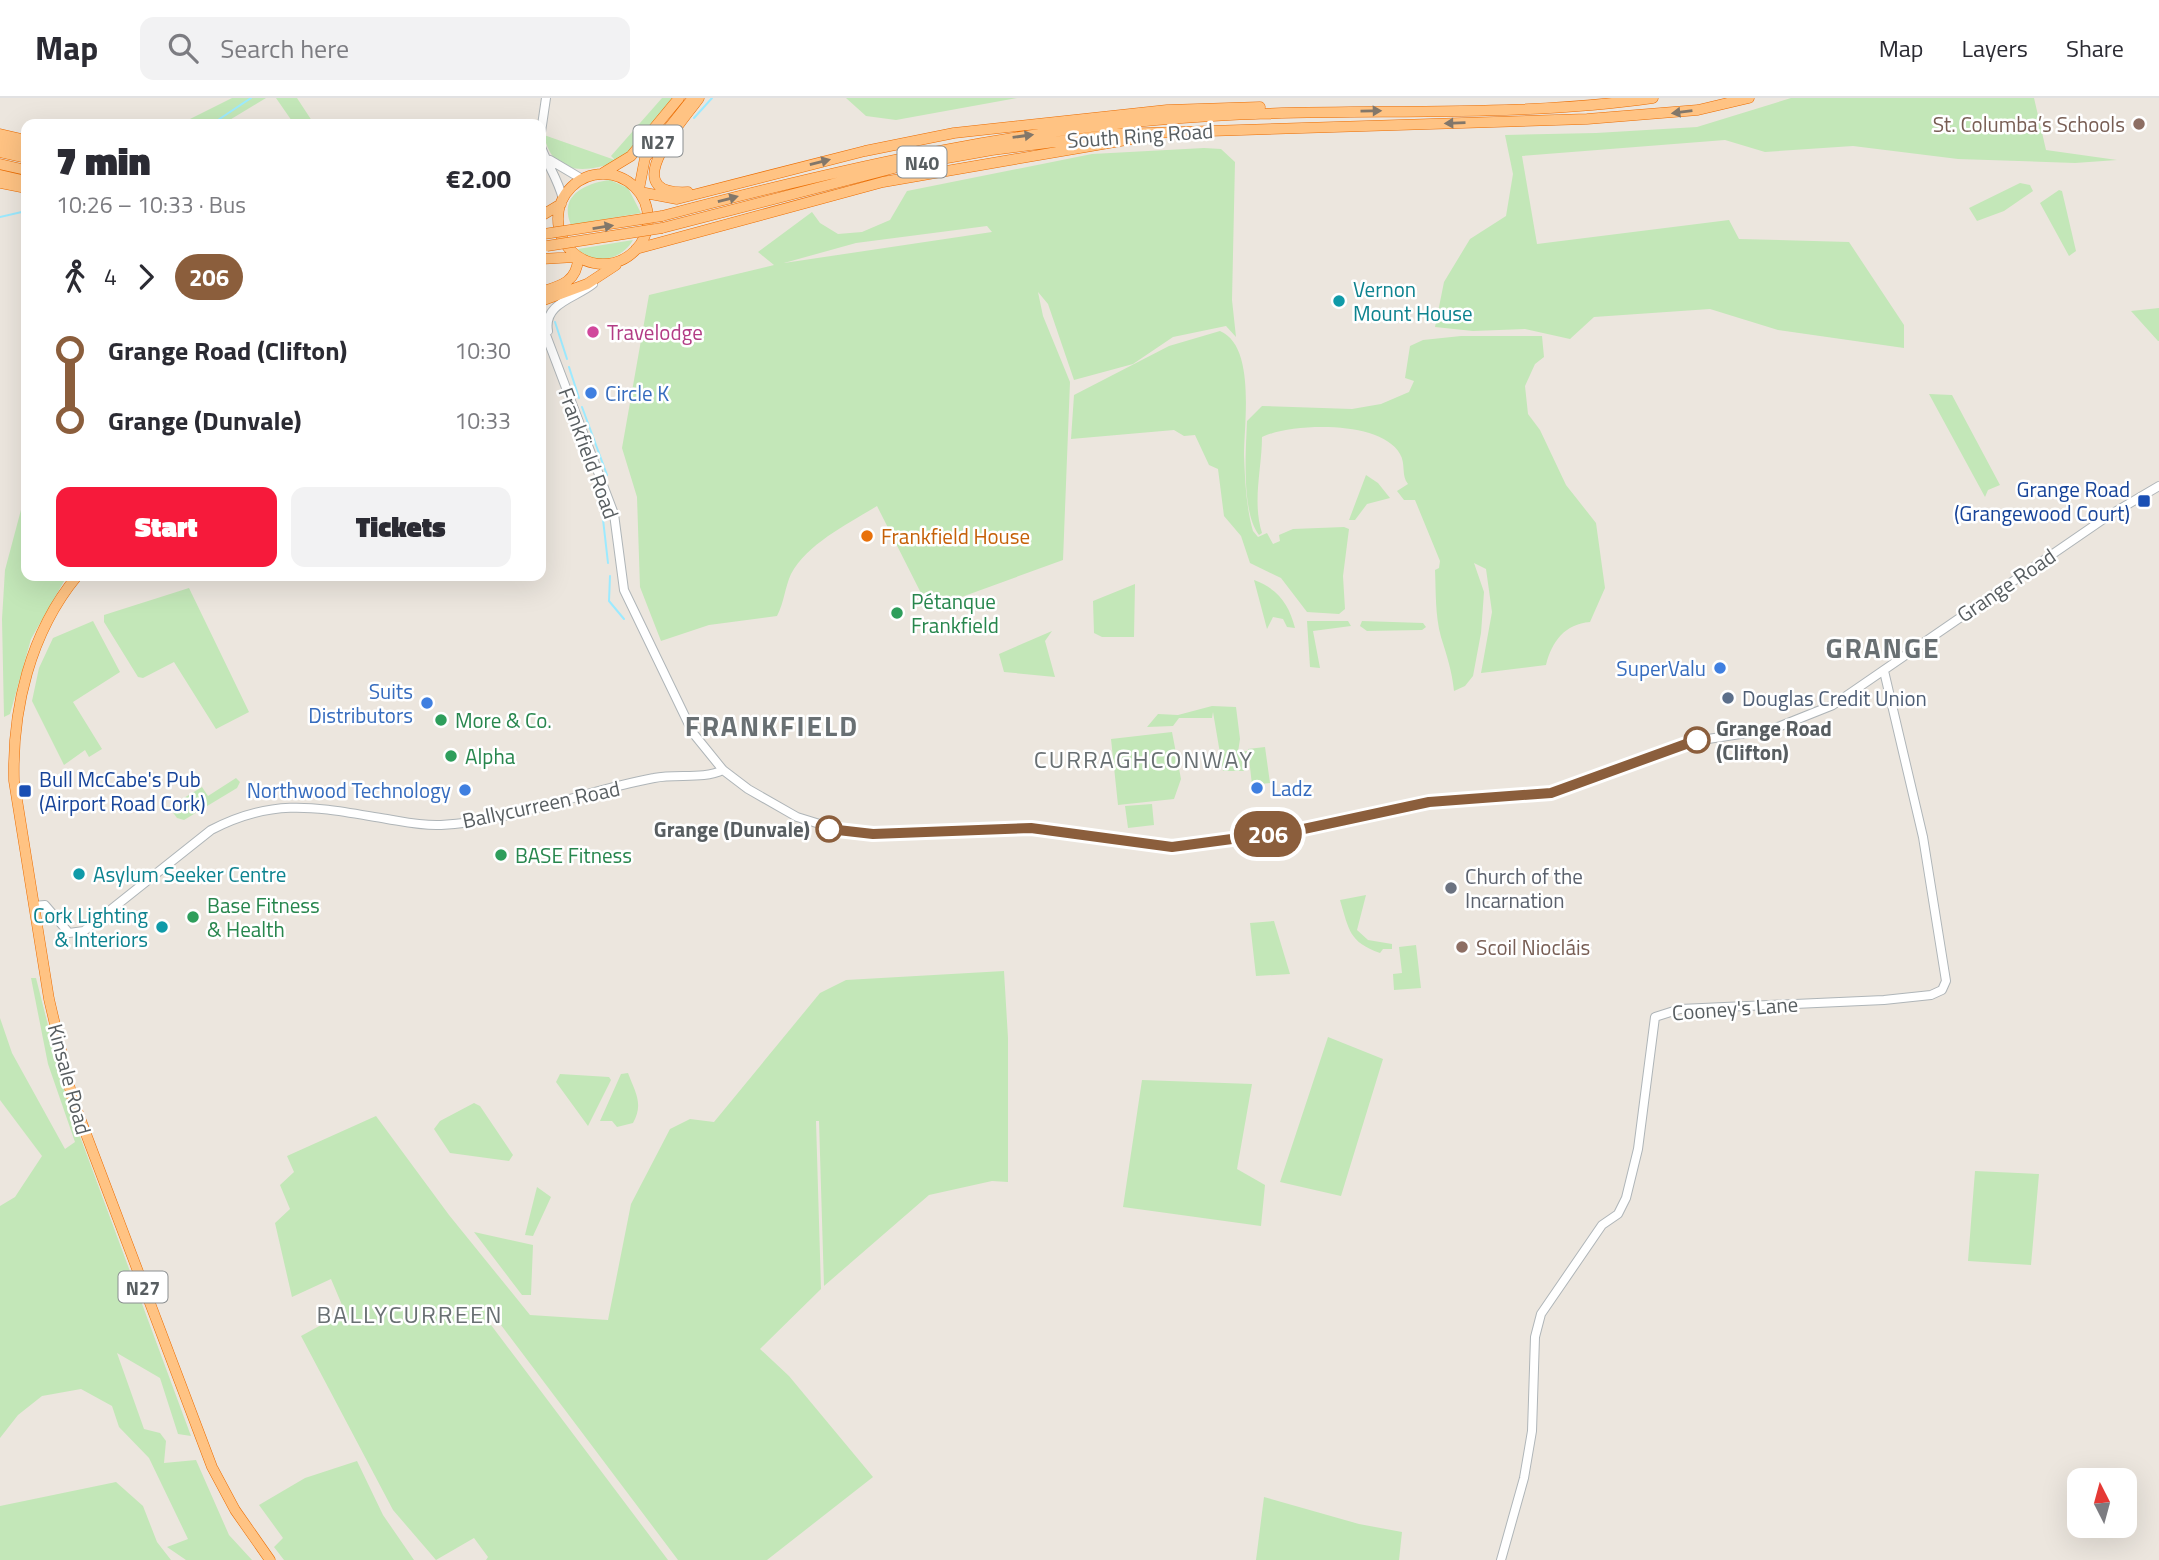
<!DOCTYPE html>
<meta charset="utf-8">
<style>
:root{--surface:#fff;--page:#f2f2f3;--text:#2b2b33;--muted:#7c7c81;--line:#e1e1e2;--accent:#f61a3b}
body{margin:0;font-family:"Titillium Web",sans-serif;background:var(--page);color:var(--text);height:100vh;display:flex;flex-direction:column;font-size:26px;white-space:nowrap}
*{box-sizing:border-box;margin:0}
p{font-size:23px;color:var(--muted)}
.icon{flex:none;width:38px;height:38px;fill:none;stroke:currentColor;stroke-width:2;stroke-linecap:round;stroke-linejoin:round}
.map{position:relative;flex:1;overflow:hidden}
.details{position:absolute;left:21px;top:21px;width:525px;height:462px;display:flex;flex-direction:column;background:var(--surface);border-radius:14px;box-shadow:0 7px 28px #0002}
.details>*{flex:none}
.badge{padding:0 14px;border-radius:23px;font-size:24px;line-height:46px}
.needle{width:46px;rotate:354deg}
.fabs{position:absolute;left:2067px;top:1370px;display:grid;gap:14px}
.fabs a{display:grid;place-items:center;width:70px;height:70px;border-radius:14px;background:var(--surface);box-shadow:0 7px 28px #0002;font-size:35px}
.map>.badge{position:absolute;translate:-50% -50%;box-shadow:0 0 0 4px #fff}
.legs{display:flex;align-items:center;gap:10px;height:77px;padding:0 35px;font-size:23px}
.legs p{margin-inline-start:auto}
.summary{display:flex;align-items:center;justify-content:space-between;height:119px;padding:0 35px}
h1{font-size:38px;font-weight:800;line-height:52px}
.cta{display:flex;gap:14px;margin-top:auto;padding:14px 35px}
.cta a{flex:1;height:80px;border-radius:14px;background:var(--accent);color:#fff;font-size:28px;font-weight:800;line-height:80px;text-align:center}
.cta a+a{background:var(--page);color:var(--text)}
ul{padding:0 35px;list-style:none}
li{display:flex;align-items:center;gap:24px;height:70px;font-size:26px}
li i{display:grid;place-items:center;width:10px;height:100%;margin:0 9px;background:currentColor}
li i::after{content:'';width:18px;height:18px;margin:-9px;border:5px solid;border-radius:50%;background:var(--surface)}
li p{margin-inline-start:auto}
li:first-child i{background:linear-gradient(#0000 50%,currentColor 0)}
li:last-child i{background:linear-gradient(currentColor 50%,#0000 0)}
header{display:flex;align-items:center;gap:42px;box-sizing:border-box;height:98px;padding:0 35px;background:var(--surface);border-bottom:2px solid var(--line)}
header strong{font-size:33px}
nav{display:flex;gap:38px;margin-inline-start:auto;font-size:24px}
.search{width:490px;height:63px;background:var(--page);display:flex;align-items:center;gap:18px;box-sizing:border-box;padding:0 24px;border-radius:14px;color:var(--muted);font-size:26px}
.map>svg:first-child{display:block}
.green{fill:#c3e7b8;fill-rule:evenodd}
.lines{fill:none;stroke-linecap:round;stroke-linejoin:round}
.stream{stroke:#9ceaff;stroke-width:2}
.secondary-casing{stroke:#afb5b8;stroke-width:10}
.highway-casing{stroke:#eb6c00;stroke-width:11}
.secondary{stroke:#fff;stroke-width:8}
.highway{stroke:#ffc383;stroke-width:10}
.highway-bridge-casing{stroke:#eb6c00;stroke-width:11;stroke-linecap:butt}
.highway-bridge{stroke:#ffc383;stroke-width:10}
.oneway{fill:#82776a}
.line-1-casing{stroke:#fff;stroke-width:16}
.line-1{stroke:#8b5e3c;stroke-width:10}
.education-dot{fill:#8d6e63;stroke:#fff;stroke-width:2.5}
.culture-dot{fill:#0f9aa8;stroke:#fff;stroke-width:2.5}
.hotel-dot{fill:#d1479c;stroke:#fff;stroke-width:2.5}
.shop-dot{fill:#3f7fe0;stroke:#fff;stroke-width:2.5}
.transit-dot{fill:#1a4fb4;stroke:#fff;stroke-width:2.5}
.food-dot{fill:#e8710a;stroke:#fff;stroke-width:2.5}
.leisure-dot{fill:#2e9e5b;stroke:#fff;stroke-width:2.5}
.service-dot{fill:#5c6f8a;stroke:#fff;stroke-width:2.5}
.stop-1-dot{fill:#fff;stroke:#8b5e3c;stroke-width:3.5}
.worship-dot{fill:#6b7280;stroke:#fff;stroke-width:2.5}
.labels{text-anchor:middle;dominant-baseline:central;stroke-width:5;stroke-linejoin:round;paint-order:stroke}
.shield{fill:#fff;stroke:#8a8e90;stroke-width:2}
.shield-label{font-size:19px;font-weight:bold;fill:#585e61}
.education-label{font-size:21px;fill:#785e54;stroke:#fff;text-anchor:end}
.street-label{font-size:21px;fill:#585e61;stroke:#fff}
.culture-label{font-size:21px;fill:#0d838f;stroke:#fff;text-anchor:start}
.hotel-label{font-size:21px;fill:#b23c85;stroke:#fff;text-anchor:start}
.shop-label{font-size:21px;fill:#366cbe;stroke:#fff;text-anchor:end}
.transit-label{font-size:21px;fill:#164399;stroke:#fff;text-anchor:end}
.food-label{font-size:21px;fill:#c56008;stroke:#fff;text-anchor:start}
.leisure-label{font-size:21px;fill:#27864d;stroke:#fff;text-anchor:start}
.service-label{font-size:21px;fill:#4e5e75;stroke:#fff;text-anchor:start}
.stop-label{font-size:21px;font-weight:bold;fill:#585e61;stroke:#fff;text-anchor:start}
.worship-label{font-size:21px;fill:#5b616d;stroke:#fff;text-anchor:start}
.quarter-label{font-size:24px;letter-spacing:2px;fill:#697073;stroke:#fff}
.district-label{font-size:28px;font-weight:bold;letter-spacing:2px;fill:#697073;stroke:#fff}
</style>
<header>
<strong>Map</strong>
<div class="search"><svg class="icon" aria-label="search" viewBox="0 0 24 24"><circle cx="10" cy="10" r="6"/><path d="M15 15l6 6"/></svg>Search here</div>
<nav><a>Map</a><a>Layers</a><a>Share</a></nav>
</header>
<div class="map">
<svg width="2159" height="1462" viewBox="0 0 2159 1462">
<rect width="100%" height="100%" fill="#ece6de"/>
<path class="green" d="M 232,0 L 266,0 L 223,26 L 180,26 Z
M 276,0 L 297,0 L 314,26 L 294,26 Z
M 662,0 L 672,0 C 656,21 641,47 620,62 C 614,66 606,67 599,69 C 571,75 550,68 544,37 L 615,62 L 611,58 Z
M 846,0 L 1017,0 L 896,22 L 866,18 Z
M 1791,0 L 2034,0 L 2046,52 L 2117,62 L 2075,65 L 1958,61 L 1853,48 L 1765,54 L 1725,42 L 1522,58 L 1537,146 L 1729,122 L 1739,141 L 1849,144 L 1904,227 L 1904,250 L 1778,232 L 1710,211 L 1594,219 L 1570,241 L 1525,231 L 1473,233 L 1435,229 L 1444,184 L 1470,141 L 1506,118 L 1513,76 L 1505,37 L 1596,35 L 1697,29 Z
M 1204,50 L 1221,51 L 1235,64 L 1232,202 L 1236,239 L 1226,228 L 1173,239 L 1133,266 L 1074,282 L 1048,206 L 1038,194 L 1043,218 L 1070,284 L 1063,462 L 934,509 L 926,505 L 877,408 C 848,426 808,445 791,476 C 785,489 784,505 777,518 L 709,527 L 661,543 L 640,489 L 637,399 L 622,350 L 649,197 L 774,167 L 758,154 L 812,114 L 820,125 L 838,136 L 862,134 L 890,122 L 907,93 L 1092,56 ZM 987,128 L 992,134 L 784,165 L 856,145 Z
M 610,82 L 628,90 L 641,115 L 571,127 C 558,97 586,85 610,82 Z
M 2020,85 L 2030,87 L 2033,93 L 2004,113 L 1977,123 L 1969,110 Z
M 2059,92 L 2062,93 L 2076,153 L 2069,158 L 2040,105 Z
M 633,142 C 622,162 594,168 578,151 Z
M 2159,210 L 2159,243 L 2158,243 L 2131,213 Z
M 1220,233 C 1256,248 1244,326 1244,357 C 1245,382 1246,409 1253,433 L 1258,439 L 1267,435 L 1273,446 L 1280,443 L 1279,437 L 1293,431 L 1344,429 L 1349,431 L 1343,478 L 1345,511 L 1339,516 L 1307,514 L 1281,480 L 1250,465 L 1241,438 L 1224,418 L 1218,371 L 1209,367 L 1195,337 L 1184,338 L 1174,332 L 1071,341 L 1074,297 L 1169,248 Z
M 1461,238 L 1542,238 L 1544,259 L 1535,266 L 1525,288 L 1528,316 L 1540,332 L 1566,387 L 1596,425 L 1605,490 L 1590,524 C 1565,526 1552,543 1546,567 L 1481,575 L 1492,514 L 1486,471 L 1474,465 L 1484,494 L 1481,535 L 1473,578 L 1465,588 L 1454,593 C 1452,573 1447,558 1441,539 C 1435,517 1436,494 1435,472 L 1439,470 L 1440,463 L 1415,402 L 1404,402 L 1397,393 L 1408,386 C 1401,378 1406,366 1400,356 C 1381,322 1292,325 1262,339 C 1262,370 1252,404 1262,435 L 1259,437 C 1241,414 1246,352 1247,323 L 1262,308 L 1352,311 L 1381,306 L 1409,294 L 1414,283 L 1405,280 L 1410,248 L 1423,242 Z
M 1929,296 L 1952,297 L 2000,387 L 1988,392 L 1985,399 Z
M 1366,377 L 1378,385 L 1390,400 L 1367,406 L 1355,422 L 1349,422 Z
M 26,393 L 26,478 L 67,478 L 31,541 L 10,616 L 4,619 L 2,521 L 5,472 Z
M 1254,482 C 1278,491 1289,506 1295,530 L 1287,529 L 1283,521 L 1273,519 L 1267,531 Z
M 1135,486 L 1134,539 L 1102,539 L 1094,535 L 1093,503 Z
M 189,490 L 249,614 L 216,631 L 174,564 L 143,580 L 138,579 L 104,524 L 104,517 Z
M 93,523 L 120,574 L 73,604 L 102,651 L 89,659 L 85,652 L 64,667 L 32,603 L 39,570 L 53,540 Z
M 1307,523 L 1348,523 L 1351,528 L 1313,533 L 1320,570 L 1310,569 Z
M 1362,523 L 1423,525 L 1426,529 L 1422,532 L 1367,533 L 1360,528 Z
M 1052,533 L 1045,543 L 1055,579 L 1004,574 L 999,556 Z
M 1212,608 L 1236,609 L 1240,641 L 1238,654 L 1247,653 L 1244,673 L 1223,673 L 1213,614 L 1212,620 L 1179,620 L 1173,628 L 1147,629 L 1158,616 L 1178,617 Z
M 1172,634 L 1181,681 L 1174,701 L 1118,707 L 1111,641 Z
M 1265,649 L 1270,685 L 1252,687 L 1248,651 Z
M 236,680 L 240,684 L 237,690 L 184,722 L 177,720 L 169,709 L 202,689 L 208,698 Z
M 1152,706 L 1154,727 L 1128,730 L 1125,708 Z
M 1366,797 L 1357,832 L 1368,842 L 1392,846 L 1392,851 L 1383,851 L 1380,855 C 1349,844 1349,832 1340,802 Z
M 1274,823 L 1290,876 L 1256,878 L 1250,825 Z
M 1416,847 L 1421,890 L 1394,892 L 1393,876 L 1402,875 L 1399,849 Z
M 1004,873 L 1008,940 L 1008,1084 L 992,1083 L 929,1097 L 824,1188 L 819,1023 L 816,1023 L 821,1191 L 760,1251 L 789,1278 L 873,1379 L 767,1462 L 678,1462 L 495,1219 L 488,1223 L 668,1462 L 486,1462 L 488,1459 L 474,1440 L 436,1462 L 393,1412 L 301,1238 L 345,1214 L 331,1181 L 292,1199 L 275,1125 L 290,1111 L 280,1087 L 294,1074 L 287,1058 L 376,1018 L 449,1117 L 530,1217 L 608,1222 L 631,1106 L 670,1031 L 690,1021 L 714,1024 L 820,895 L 846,882 Z
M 31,880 L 36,880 L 68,1006 L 191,1338 L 178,1336 L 160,1280 L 117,1255 L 144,1331 L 160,1335 L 166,1343 L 164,1365 L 196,1362 L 229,1437 L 252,1462 L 186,1462 L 167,1449 L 188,1441 L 149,1360 L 119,1329 L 112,1308 L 81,1291 L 42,1298 L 18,1317 L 0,1340 L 0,1108 L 15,1099 L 42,1058 L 0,1002 L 0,920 L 12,955 L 65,1051 L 75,1044 L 48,966 Z
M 1328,939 L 1383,961 L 1341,1098 L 1280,1084 Z
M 628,975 C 635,994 644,1006 633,1025 L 617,1029 L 612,1023 L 600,1023 L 621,976 Z
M 560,976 L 609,979 L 611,982 L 588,1028 L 556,984 Z
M 1142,982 L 1252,986 L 1237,1071 L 1265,1087 L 1261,1128 L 1123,1109 Z
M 474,1005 L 480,1008 L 513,1057 L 509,1063 L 450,1055 L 434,1031 L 440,1023 Z
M 1975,1073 L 2039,1076 L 2031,1167 L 1968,1163 Z
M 537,1089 L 551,1099 L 533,1138 L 525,1137 Z
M 474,1134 L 533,1147 L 531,1197 L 522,1197 Z
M 357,1363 L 383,1417 L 414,1462 L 284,1462 L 274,1449 L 283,1440 L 259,1407 L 305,1380 Z
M 116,1384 L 143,1408 L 157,1444 L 171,1462 L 0,1462 L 0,1408 Z
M 1264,1399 L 1359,1426 L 1402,1434 L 1399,1462 L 1256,1462 Z"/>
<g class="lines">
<path class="stream" d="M 694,20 L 712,0
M 212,26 L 251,0
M 0,119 L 26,113
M 555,224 L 567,261
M 569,269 L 579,300
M 582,309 L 607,377
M 600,395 L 608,465
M 610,478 L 609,503 L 624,521"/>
<g class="secondary-casing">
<path id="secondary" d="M 541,34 L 546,0
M 541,49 C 548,68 558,81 563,101
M 550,62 L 582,81
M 541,224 L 614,416 L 624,492 L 693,635 L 723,672 L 748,691 L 797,719 L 852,736 L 1031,730 L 1168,749 L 1299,732 L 1429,704 L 1560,692 L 1682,645 L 1773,631 L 1833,607 L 2108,418 L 2159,388
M 548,233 C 543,205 576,200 593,186
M 34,808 L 45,807 L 69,835 L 84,833 L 211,732 C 276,698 319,710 387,721 C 405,724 422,728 441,727 C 515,723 583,693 654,680 C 677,675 702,682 723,672
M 1501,1462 L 1524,1380 L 1532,1333 L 1535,1239 L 1541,1216 L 1602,1127 L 1618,1116 L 1626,1100 L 1638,1051 L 1655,919 L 1680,911 L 1884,902 L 1931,897 L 1942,892 L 1946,883 L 1923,739 L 1884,573"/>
</g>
<g class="highway-casing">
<path id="highway" d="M 0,36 L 26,42
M 0,46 L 26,52
M 0,54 L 26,60
M 0,66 L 26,72
M 603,75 L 631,58 L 679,0
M558 121a45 45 0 1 1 90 0a45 45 0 1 1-90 0Z
M 0,77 L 26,83
M 0,85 L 26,90
M 639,91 L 645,60 L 692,1
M 640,94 L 677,101 L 865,53 L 954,35 L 1167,12 L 1260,9
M 688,94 C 614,98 682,24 699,0
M 541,118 L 561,106
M 662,118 C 851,68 1034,26 1230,17 C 1370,10 1513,20 1653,0
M 662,130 L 902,68 L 992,52 L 1116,36 L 1587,21 L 1698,12 L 1749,0
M 636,151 L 883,84 L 1132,41
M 541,161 L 575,159
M 541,194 C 560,188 577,184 578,161
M 541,203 L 587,186 L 616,167
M 77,478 C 30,535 12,611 14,683 L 49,901 L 72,999 L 212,1369 L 235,1412 L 270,1462"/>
</g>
<use href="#secondary" class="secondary"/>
<use href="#highway" class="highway"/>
<g class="highway-bridge-casing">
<path id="highway-bridge" d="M 544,136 L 662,118
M 547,148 L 662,130"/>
</g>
<use href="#highway-bridge" class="highway-bridge"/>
</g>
<defs><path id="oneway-solid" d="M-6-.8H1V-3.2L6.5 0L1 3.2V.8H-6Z" transform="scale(1.75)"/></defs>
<g class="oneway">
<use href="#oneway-solid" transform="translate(1371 13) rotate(-1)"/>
<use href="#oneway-solid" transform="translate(1682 14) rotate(173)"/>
<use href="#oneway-solid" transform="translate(1455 25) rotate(178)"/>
<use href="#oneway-solid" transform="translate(1023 38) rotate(-8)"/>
<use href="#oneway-solid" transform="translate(820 64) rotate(-14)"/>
<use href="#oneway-solid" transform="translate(728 101) rotate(-15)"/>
<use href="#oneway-solid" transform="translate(603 129) rotate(-9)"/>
</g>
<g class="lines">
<g class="line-1-casing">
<path id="line-1" d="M 829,731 L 873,736 L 1031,730 L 1172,749 L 1299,732 L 1429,704 L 1551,695 L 1697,642"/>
</g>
<use href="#line-1" class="line-1"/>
</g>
<g class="education-dot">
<circle cx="2139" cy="26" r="7"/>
<circle cx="1462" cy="849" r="7"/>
</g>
<g class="culture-dot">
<circle cx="1339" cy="203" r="7"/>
<circle cx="79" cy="776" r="7"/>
<circle cx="162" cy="829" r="7"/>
</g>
<circle class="hotel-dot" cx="593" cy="234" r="7"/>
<g class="shop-dot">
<circle cx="591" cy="295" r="7"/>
<circle cx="1720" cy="570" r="7"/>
<circle cx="427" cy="605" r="7"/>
<circle cx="1257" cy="690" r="7"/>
<circle cx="465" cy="692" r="7"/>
</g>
<g class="transit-dot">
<rect x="2137" y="396" width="14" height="14" rx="3.5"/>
<rect x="18" y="686" width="14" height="14" rx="3.5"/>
</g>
<circle class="food-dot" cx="867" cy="438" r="7"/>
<g class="leisure-dot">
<circle cx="897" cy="515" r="7"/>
<circle cx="441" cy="622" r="7"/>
<circle cx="451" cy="658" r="7"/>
<circle cx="501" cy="757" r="7"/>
<circle cx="193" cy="819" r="7"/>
</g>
<circle class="service-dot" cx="1728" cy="600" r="7"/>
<g class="stop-1-dot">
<circle cx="1697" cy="642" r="12"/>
<circle cx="829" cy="731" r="12"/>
</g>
<circle class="worship-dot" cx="1451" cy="790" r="7"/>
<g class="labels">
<g class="shield">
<rect x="633.5" y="27.5" width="49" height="31" rx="5"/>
<rect x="897.5" y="48.5" width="49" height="31" rx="5"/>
<rect x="118.5" y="1173.5" width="49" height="31" rx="5"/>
</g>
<g class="shield-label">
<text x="658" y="43">N27</text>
<text x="922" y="64">N40</text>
<text x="143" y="1189">N27</text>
</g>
<g class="education-label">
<text x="2125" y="26">St. Columba’s Schools</text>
<text x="1476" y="849" text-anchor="start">Scoil Niocláis</text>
</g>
<g class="street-label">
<text transform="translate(1140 37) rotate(-4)">South Ring Road</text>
<text transform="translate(589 355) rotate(70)">Frankfield Road</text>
<text transform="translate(2006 487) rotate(-34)">Grange Road</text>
<text transform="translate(541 706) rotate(-12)">Ballycurreen Road</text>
<text transform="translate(1735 910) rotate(-4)">Cooney's Lane</text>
<text transform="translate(70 981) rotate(75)">Kinsale Road</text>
</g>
<g class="culture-label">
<text x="1353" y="191">Vernon<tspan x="1353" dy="24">Mount House</tspan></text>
<text x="93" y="776">Asylum Seeker Centre</text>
<text x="148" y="817" text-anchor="end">Cork Lighting<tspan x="148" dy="24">&amp; Interiors</tspan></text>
</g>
<g class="hotel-label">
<text x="607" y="234">Travelodge</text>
</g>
<g class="shop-label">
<text x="605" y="295" text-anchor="start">Circle K</text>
<text x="1706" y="570">SuperValu</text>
<text x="413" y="593">Suits<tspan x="413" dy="24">Distributors</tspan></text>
<text x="1271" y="690" text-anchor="start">Ladz</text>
<text x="451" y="692">Northwood Technology</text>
</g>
<g class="transit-label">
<text x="2130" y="391">Grange Road<tspan x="2130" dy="24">(Grangewood Court)</tspan></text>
<text x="39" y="681" text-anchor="start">Bull McCabe's Pub<tspan x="39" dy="24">(Airport Road Cork)</tspan></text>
</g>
<g class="food-label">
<text x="881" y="438">Frankfield House</text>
</g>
<g class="leisure-label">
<text x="911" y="503">Pétanque<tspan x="911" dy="24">Frankfield</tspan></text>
<text x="455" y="622">More &amp; Co.</text>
<text x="465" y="658">Alpha</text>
<text x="515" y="757">BASE Fitness</text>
<text x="207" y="807">Base Fitness<tspan x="207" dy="24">&amp; Health</tspan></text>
</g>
<g class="service-label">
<text x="1742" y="600">Douglas Credit Union</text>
</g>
<g class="stop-label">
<text x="1716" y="630">Grange Road<tspan x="1716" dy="24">(Clifton)</tspan></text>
<text x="810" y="731" text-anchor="end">Grange (Dunvale)</text>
</g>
<g class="worship-label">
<text x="1465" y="778">Church of the<tspan x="1465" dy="24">Incarnation</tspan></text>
</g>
<g class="quarter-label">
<text x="1144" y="661">CURRAGHCONWAY</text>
<text x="410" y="1216">BALLYCURREEN</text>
</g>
<g class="district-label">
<text x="1883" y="549">GRANGE</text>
<text x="772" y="627">FRANKFIELD</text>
</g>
</g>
</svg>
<div class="fabs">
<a><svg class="needle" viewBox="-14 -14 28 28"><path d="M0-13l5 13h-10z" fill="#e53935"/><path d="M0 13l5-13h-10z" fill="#7c7c81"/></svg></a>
</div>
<b class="badge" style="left:1268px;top:736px;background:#8b5e3c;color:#fff">206</b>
<section class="details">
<div class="summary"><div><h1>7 min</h1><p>10:26 – 10:33 · Bus</p></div><b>€2.00</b></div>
<div class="legs"><svg class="icon" aria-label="walk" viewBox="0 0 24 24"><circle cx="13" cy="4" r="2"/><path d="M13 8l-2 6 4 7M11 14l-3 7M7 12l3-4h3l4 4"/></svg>4<svg class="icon" aria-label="forward" viewBox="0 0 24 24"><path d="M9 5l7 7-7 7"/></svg><b class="badge" style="background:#8b5e3c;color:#fff">206</b></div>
<ul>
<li><i style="color:#8b5e3c"></i><b>Grange Road (Clifton)</b><p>10:30</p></li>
<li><i style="color:#8b5e3c"></i><b>Grange (Dunvale)</b><p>10:33</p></li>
</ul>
<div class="cta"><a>Start</a><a>Tickets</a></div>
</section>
</div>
